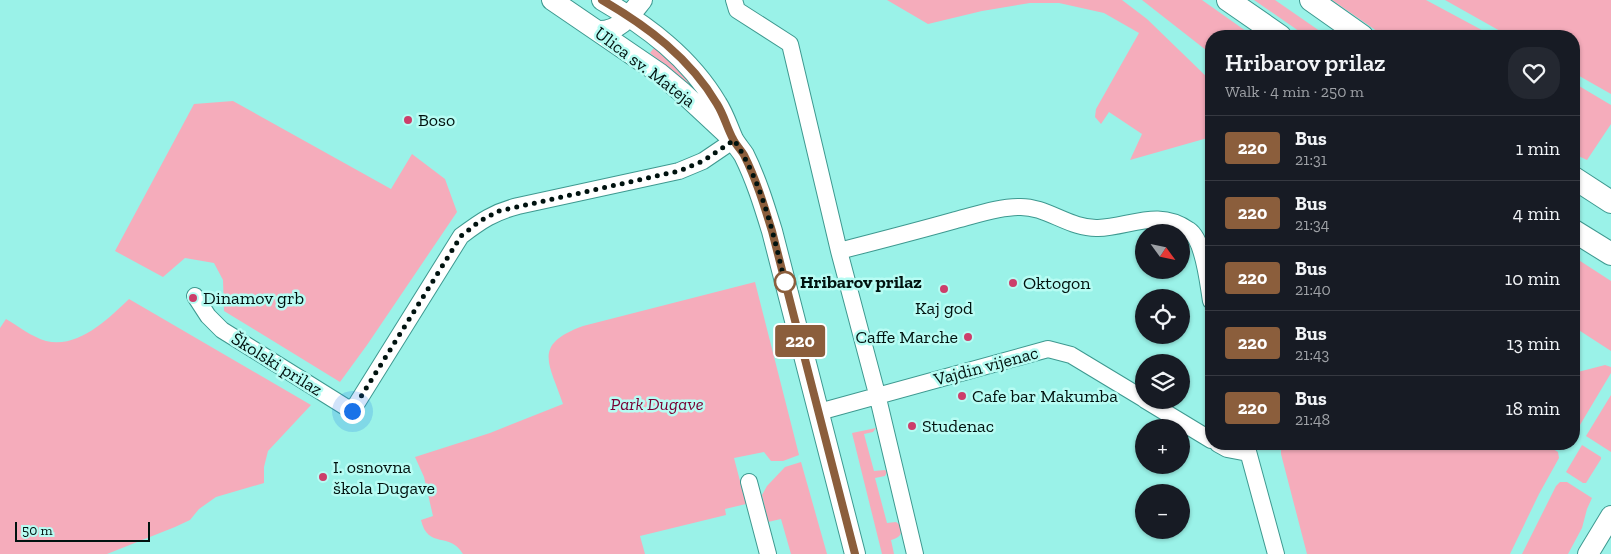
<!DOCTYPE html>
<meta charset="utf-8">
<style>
:root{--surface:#171b24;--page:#242831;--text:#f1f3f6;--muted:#9ea1a6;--line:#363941}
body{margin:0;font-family:"Zilla Slab",serif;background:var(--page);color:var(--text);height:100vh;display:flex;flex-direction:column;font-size:19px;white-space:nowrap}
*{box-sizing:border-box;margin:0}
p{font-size:16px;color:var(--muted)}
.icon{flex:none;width:28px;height:28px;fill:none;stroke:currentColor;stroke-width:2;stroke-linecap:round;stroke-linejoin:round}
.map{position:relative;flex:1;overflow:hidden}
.details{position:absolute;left:1205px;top:30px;width:375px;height:420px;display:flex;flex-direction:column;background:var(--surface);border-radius:20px;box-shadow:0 1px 4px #0004}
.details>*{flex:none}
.badge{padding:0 10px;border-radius:4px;font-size:18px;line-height:32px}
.needle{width:32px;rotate:123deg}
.controls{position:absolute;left:1135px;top:224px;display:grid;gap:10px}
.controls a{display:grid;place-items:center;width:55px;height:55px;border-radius:50%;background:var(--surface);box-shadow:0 1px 4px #0004;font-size:25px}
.scale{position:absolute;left:15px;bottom:12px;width:135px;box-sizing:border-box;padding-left:5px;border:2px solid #00120f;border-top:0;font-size:14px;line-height:18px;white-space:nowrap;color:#00120f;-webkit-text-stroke:4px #b7fcf3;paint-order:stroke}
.you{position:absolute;width:25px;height:25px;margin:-12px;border:4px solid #fff;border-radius:50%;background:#1a73e8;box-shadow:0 0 0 8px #1a73e833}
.map>.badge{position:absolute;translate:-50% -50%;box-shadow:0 0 0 2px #fff}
.round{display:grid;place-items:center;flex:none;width:52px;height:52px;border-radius:20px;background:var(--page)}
.head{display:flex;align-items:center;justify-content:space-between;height:85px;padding:0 20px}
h1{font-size:24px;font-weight:600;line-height:38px}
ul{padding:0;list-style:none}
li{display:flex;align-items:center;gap:15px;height:65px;padding:0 20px;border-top:1px solid var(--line)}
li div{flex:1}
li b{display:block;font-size:19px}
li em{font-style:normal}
li .badge{min-width:55px;font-weight:700;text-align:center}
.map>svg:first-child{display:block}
.green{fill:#f5acbb}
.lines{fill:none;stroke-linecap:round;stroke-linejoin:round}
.minor-casing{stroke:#3e9990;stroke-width:18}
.tertiary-casing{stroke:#3e9990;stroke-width:22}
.secondary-casing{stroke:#3e9990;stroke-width:24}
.minor{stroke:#fff;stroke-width:16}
.tertiary{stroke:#fff;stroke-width:20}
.secondary{stroke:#fff;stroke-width:22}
.line-casing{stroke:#fff;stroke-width:11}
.line{stroke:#8b5e3c;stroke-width:8}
.walk{stroke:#00120f;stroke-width:5;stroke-dasharray:0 9}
.poi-dot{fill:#cc3e6a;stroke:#b7fcf3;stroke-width:2}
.stop-dot{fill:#fff;stroke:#8b5e3c;stroke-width:2.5}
.labels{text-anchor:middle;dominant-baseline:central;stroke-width:5;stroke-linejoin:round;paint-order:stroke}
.street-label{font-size:18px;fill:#00120f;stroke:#b7fcf3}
.poi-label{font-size:18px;fill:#00120f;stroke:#b7fcf3;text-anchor:start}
.stop-label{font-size:18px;font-weight:bold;fill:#00120f;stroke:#b7fcf3;text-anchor:start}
.park-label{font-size:18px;font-style:italic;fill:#780032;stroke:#b7fcf3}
</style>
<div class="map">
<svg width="1611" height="554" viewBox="0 0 1611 554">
<rect width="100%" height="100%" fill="#9af2e8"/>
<path class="green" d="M 887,0 L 1122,0 L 1147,19 L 1211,81 L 1211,137 L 1130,160 L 1142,134 L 1109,112 L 1101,124 L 1095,117 L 1096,109 L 1139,33 L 1104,13 L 1059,3 L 1030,3 L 982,11 L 928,24 Z
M 1142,0 L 1202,0 L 1253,36 L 1211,36 L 1211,54 Z
M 1254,0 L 1275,0 L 1327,36 L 1306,36 Z
M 1332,0 L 1426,0 L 1493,36 L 1384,36 Z
M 1445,0 L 1611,0 L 1611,94 L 1574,73 L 1574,36 L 1509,36 Z
M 656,45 L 711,105 L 650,53 Z
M 1574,83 L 1611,105 L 1611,124 L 1587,160 L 1574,154 Z
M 233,101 L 391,189 L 412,154 L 445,179 L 457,212 L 367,345 L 340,382 L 224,311 L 223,280 L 214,263 L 185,258 L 163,277 L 115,251 L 194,104 Z
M 1574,257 L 1611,281 L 1611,351 L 1574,327 Z
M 755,282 L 799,455 L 783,461 L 771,461 L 764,452 L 734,458 L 746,504 L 725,509 L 726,515 L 640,536 L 645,554 L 463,554 C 450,531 428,550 421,520 L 433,516 L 424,477 L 415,457 L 490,433 L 563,404 C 550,364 531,345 583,326 Z
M 129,299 L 311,405 L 268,451 L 264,467 L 264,483 L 216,497 L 199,509 L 190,520 L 175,527 L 107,554 L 0,554 L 0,328 L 6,319 C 18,326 32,337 46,341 C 78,349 108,319 129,299 Z
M 1605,365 L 1611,367 L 1611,373 L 1574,435 L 1574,373 Z
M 1611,395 L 1611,452 L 1586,436 Z
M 876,428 L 873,432 L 864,434 L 874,471 L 885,470 L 887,472 L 885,476 L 875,478 L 887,523 L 896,522 L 901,526 C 902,535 900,537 891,540 L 894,554 L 882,554 L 852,433 Z
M 1300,444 L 1545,444 L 1558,452 L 1559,458 L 1539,494 L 1510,554 L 1307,554 L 1281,454 L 1281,450 Z
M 1582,445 L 1601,457 L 1601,459 L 1586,483 L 1583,483 L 1566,472 Z
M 801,462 L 827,554 L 791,554 L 781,519 L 768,522 L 762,495 L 767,486 L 785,467 Z
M 1560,482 L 1567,482 L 1592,498 L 1587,509 L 1582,528 L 1568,554 L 1522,554 L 1556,486 Z"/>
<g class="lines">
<g class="minor-casing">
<path id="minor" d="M 734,0 L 737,10 L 790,44 L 839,251 L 877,394 L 915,554
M 839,251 C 878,241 917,231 956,220 C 976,215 998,207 1019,207 C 1047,206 1069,229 1098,228 C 1130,227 1158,208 1189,230 C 1204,240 1208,283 1211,301
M 195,296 L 208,316 L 222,330 L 352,411 L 461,236 C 481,221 494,212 518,206 L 679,171 L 703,161 L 734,140
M 1145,400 L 1211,440
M 819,412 L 1048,349 L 1071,355 L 1144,399
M 1218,444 L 1227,449 L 1248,453
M 1246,444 L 1276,554
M 749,482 L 768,554"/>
</g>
<g class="tertiary-casing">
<path id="tertiary" d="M 552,0 L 659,73 L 683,93 L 727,134
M 602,0 C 647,26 690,58 717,104 C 724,115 728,128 733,139 C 736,145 741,150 744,155 C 756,179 764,205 772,231 L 855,554
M 600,31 C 620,31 630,15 642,0
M 1588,554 L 1611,516"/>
</g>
<g class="secondary-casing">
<path id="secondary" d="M 1228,0 L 1280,36
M 1311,0 L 1362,36
M 1574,178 L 1611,202
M 1574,231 L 1611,254"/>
</g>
<use href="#minor" class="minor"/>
<use href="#tertiary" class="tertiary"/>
<use href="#secondary" class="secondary"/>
</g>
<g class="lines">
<g class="line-casing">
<path id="line" d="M 602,0 C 647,26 690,58 717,104 C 724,115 727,128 733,139 C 736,145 741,150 744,155 C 756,179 764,205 772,231 L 855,554"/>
</g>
<use href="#line" class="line"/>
<path class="walk" d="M 352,411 L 461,236 L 480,221 L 499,211 L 679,171 L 703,161 L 734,140 C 763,183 774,237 786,287 L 785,282"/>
</g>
<g class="poi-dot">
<circle cx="408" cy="120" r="5"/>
<circle cx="1013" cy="283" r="5"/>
<circle cx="944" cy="289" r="5"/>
<circle cx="193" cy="298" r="5"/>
<circle cx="968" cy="337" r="5"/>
<circle cx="962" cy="396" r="5"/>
<circle cx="912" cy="426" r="5"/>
<circle cx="323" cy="477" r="5"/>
</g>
<circle class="stop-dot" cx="785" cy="282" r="10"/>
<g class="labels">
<g class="street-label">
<text transform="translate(645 67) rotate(37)">Ulica sv. Mateja</text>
<text transform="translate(277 364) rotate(32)">Školski prilaz</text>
<text transform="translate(986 366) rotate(-15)">Vajdin vijenac</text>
</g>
<g class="poi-label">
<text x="418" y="120">Boso</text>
<text x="1023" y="283">Oktogon</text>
<text x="203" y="298">Dinamov grb</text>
<text x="944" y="308" text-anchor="middle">Kaj god</text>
<text x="958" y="337" text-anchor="end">Caffe Marche</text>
<text x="972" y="396">Cafe bar Makumba</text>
<text x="922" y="426">Studenac</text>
<text x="333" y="467">I. osnovna<tspan x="333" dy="21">škola Dugave</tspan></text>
</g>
<g class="stop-label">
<text x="800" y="282">Hribarov prilaz</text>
</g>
<g class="park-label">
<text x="657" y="404">Park Dugave</text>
</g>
</g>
</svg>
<div class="controls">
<a><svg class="needle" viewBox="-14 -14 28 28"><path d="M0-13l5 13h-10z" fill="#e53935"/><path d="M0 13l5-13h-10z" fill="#9ea1a6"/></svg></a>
<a><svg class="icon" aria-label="locate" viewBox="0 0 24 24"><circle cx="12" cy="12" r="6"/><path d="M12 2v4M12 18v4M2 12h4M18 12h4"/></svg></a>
<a><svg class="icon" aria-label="layers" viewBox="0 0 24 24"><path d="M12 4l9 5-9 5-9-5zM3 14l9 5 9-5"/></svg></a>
<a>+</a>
<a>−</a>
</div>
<div class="scale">50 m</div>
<div class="you" style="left:352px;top:411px"></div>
<b class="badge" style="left:800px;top:341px;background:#8b5e3c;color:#fff">220</b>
<section class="details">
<div class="head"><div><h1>Hribarov prilaz</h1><p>Walk · 4 min · 250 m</p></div><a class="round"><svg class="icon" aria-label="heart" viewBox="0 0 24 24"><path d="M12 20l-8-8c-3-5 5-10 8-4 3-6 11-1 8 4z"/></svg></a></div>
<ul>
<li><span class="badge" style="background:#8b5e3c;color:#fff">220</span><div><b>Bus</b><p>21:31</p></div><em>1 min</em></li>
<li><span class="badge" style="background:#8b5e3c;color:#fff">220</span><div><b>Bus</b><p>21:34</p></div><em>4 min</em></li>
<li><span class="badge" style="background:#8b5e3c;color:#fff">220</span><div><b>Bus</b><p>21:40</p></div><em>10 min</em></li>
<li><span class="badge" style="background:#8b5e3c;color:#fff">220</span><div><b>Bus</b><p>21:43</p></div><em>13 min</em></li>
<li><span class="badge" style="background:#8b5e3c;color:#fff">220</span><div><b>Bus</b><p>21:48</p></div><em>18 min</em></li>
</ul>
</section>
</div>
